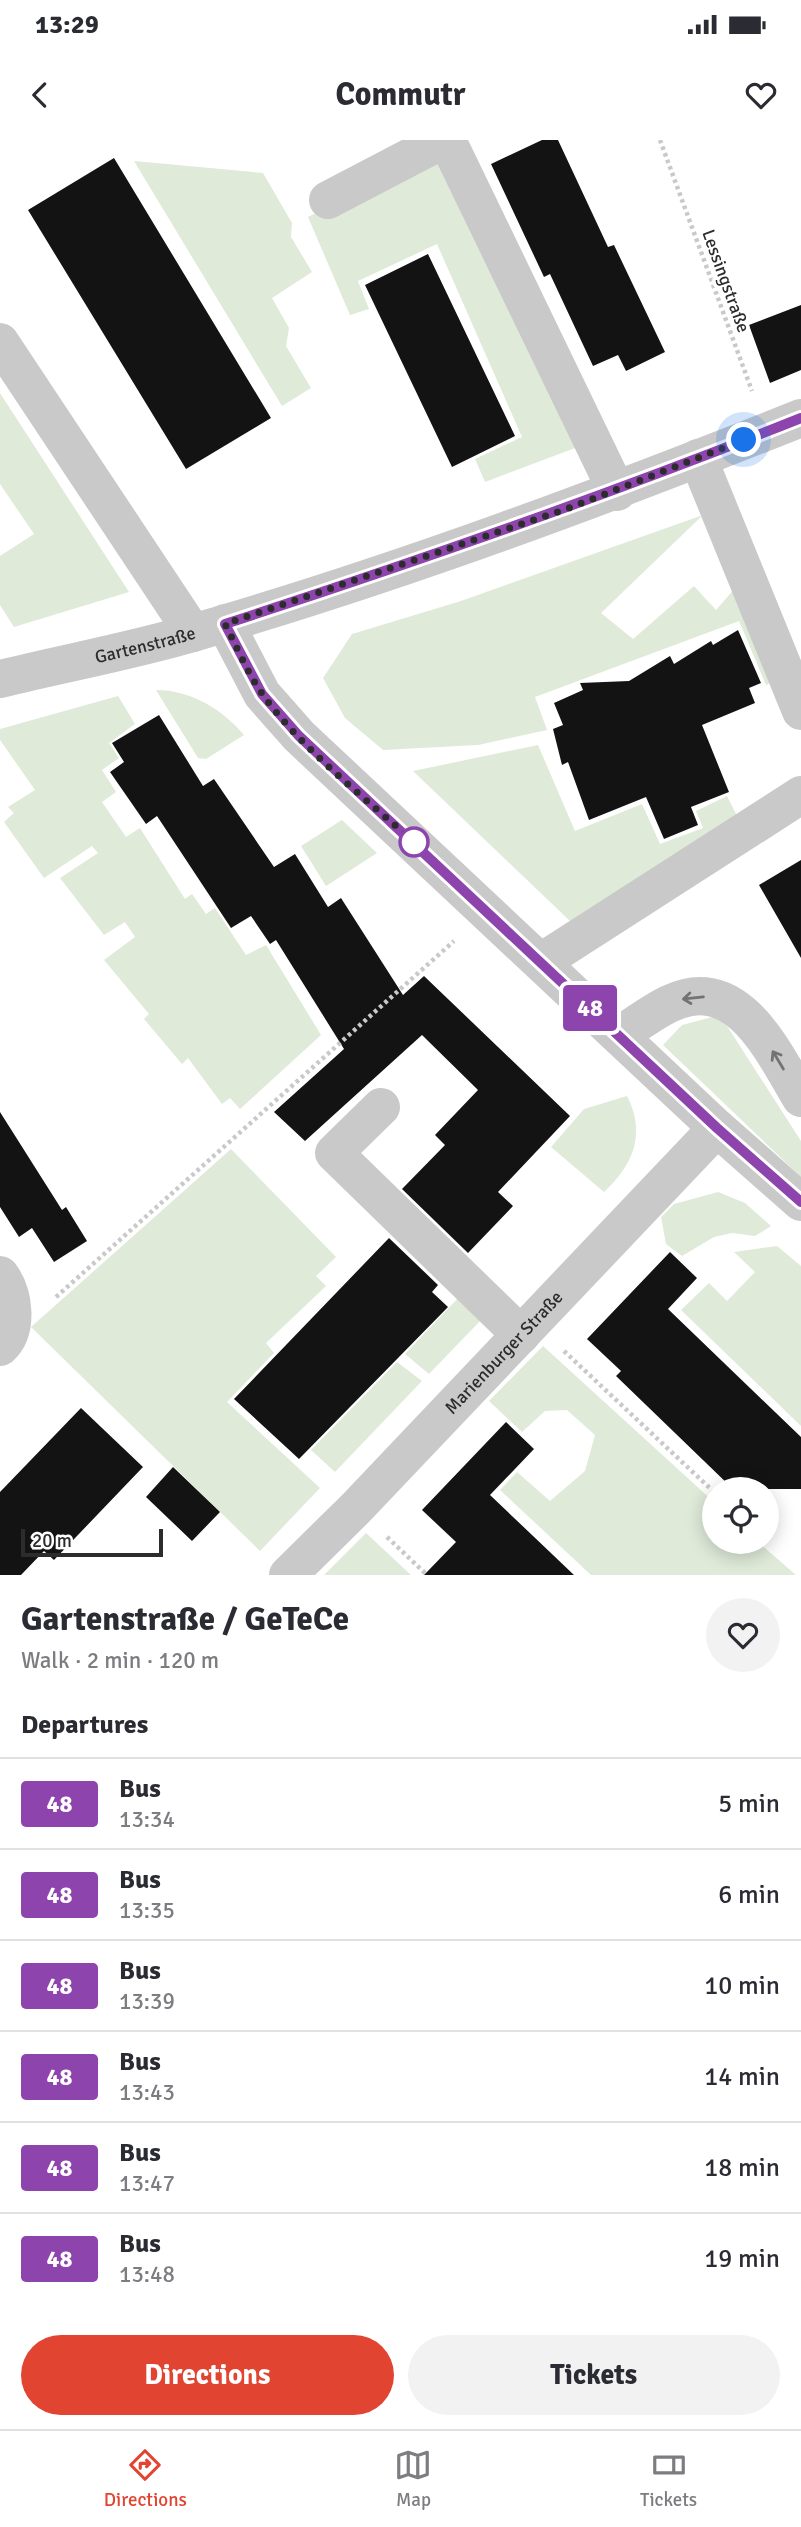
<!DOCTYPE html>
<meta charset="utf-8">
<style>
:root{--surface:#fff;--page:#f2f2f3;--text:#2b2b33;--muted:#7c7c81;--line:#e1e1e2;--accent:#e14430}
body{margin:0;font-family:Signika,sans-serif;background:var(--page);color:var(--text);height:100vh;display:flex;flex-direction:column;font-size:26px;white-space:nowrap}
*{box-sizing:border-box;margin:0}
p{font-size:23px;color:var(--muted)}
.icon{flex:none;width:38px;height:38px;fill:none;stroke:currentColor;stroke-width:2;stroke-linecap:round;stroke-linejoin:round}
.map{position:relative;height:1435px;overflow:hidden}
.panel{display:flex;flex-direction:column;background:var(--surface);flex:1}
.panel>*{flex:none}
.badge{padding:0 14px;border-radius:5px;font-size:24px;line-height:46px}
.buttons{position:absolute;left:702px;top:1337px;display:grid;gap:14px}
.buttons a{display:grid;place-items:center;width:77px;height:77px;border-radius:50%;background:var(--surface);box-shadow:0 4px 18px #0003;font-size:35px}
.scale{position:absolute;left:21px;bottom:18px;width:142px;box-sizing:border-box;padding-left:7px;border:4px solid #2c2c2c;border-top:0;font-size:19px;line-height:24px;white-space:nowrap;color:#2c2c2c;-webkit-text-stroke:5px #fff;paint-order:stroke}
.you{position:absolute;width:35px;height:35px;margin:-18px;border:5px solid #fff;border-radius:50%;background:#1a73e8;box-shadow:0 0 0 10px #1a73e833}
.map>.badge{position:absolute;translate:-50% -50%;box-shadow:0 0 0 4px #fff}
h2{padding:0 21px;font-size:26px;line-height:63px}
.round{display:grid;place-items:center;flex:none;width:74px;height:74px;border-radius:37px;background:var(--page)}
.summary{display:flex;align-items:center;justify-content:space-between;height:119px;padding:0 21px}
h1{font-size:33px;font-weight:700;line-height:52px}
.primary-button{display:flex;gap:14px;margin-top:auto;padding:14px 21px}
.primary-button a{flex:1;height:80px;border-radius:42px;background:var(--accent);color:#fff;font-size:28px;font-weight:700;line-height:80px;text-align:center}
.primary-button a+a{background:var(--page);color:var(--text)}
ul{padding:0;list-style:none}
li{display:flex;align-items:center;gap:21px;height:91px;padding:0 21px;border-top:2px solid var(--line)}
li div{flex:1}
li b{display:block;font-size:26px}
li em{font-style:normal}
li .badge{min-width:77px;font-weight:700;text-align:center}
.status{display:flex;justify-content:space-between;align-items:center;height:49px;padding:0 35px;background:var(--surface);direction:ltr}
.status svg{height:19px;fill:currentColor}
header{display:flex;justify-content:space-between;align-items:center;height:91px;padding:0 21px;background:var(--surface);font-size:32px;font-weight:700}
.menu{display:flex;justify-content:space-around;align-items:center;height:98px;border-top:2px solid var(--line);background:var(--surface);font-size:19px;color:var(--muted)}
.menu a{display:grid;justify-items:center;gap:4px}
.menu .active{color:var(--accent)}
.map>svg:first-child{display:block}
.green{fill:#dfead9}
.building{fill:#131313}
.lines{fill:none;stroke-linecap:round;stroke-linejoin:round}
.path{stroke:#c9c9c9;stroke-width:4.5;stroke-dasharray:3.5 3.5;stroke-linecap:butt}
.minor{stroke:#c9c9c9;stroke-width:38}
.oneway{stroke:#737373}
.line-casing{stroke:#fff;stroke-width:16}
.line{stroke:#8e44ad;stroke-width:10}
.walk{stroke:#2c2c2c;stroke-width:7;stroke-dasharray:0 12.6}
.stop-dot{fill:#fff;stroke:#8e44ad;stroke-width:3.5}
.labels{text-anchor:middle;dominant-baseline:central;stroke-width:7;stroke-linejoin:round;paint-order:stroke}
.street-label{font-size:18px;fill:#2c2c2c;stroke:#fff}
</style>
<div class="status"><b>13:29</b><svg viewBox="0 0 49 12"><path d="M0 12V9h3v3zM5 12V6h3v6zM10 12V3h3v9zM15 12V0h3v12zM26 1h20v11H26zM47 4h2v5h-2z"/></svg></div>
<header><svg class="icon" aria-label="back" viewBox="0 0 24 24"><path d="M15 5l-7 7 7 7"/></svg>Commutr<svg class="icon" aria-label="heart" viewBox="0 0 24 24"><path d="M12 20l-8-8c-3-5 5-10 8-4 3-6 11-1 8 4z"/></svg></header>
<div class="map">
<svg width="801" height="1435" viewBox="0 0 801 1435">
<rect width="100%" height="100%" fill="#fff"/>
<path class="green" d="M 435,17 L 575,308 L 485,342 L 475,319 L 522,297 L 437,104 L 358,141 L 369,169 L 350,175 L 308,77 L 415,22 Z
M 134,21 L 263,33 L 292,83 L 291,97 L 312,132 L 272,158 L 289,188 L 286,206 L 311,248 L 282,266 Z
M 0,253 L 129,452 L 14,487 L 0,465 L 0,416 L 34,394 L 0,344 Z
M 703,375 L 601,473 L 633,499 L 694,446 L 716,470 L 736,447 L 774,541 L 766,545 L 739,481 L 535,557 L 547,590 L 478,605 L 383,610 L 345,578 L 323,538 L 352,494 L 461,461 Z
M 156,550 C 191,550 222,569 244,595 L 206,619 L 198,618 Z
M 118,556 L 135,584 L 109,603 L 119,618 L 102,630 L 116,652 L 102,662 L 126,697 L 140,688 L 185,759 L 192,754 L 206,774 L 215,768 L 246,815 L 266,805 L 321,895 L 240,969 L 230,958 L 222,964 L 188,918 L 182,924 L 144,879 L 149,874 L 104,820 L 135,797 L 125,782 L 104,795 L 60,738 L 98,713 L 92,706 L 44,738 L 4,682 L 14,673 L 8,667 L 35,650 L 0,600 L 0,589 Z
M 538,605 L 575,691 L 642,664 L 660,704 L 703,688 L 696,671 L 727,656 L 738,678 L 570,781 L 413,631 Z
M 342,680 L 377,713 L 326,746 L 301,706 Z
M 720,875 L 801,1001 L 801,1037 L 663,905 L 682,885 Z
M 627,956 C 646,993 634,1024 604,1052 L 551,1007 L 584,969 Z
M 231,1009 L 336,1117 L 316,1136 L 326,1146 L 266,1203 L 274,1213 L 227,1262 L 320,1348 L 260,1411 L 31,1187 Z
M 718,1052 L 745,1063 L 771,1086 L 755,1096 L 732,1093 L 714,1097 L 682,1116 L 666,1104 L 661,1077 L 674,1064 Z
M 777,1106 L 801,1126 L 801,1286 L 681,1170 L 709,1143 L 727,1161 L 755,1132 L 734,1112 Z
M 458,1158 L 482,1179 L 429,1234 L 405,1214 Z
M 543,1206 L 714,1362 L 714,1402 L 758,1402 L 796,1435 L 591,1435 L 500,1350 L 517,1332 L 550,1361 L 585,1331 L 595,1295 L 567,1270 L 545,1271 L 522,1292 L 489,1261 Z
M 397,1222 L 422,1241 L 335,1332 L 311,1310 Z
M 366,1393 L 411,1435 L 324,1435 Z"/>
<path class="building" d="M 542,0 L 558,0 L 608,107 L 614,105 L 665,212 L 626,231 L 618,215 L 593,226 L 550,134 L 544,137 L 491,24 Z
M 114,18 L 271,278 L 186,329 L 28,70 Z
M 428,114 L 515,296 L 452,327 L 365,145 Z
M 801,165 L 801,230 L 770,243 L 749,185 Z
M 738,490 L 761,543 L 749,548 L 755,563 L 702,585 L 729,652 L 691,667 L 698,685 L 664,699 L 646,657 L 589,680 L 568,622 L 562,625 L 553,589 L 563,585 L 554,563 L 583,550 L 580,543 L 629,541 L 670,516 L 674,524 L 711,501 L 713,505 Z
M 159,575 L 203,646 L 214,639 L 274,727 L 295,714 L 328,767 L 341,758 L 403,855 L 424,836 L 570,976 L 498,1052 L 513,1066 L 468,1113 L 402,1049 L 445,1005 L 435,995 L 478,950 L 422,895 L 305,1001 L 274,972 L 344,909 L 276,800 L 270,804 L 251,776 L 231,788 L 157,676 L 146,684 L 110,632 L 124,622 L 112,603 Z
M 801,720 L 801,818 L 759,745 Z
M 0,972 L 62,1070 L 66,1067 L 87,1101 L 54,1122 L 32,1088 L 19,1097 L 0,1067 Z
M 389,1098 L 438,1145 L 432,1152 L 448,1167 L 299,1319 L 234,1259 Z
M 670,1112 L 697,1138 L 668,1169 L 801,1297 L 801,1349 L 733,1349 L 616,1236 L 621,1231 L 587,1199 Z
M 81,1268 L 143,1327 L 54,1420 L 44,1411 L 21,1435 L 0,1435 L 0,1352 Z
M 506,1282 L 534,1309 L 490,1355 L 574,1435 L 424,1435 L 456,1402 L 422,1370 Z
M 173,1327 L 220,1372 L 192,1401 L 146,1357 Z"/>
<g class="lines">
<path class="path" d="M 660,0 L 752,251
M 56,1157 L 454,801
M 564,1211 L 714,1352
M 387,1397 L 427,1435"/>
<g class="minor">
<path d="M 447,0 L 617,352"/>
<path d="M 328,60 L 443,0"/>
<path d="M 0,202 L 193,493"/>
<path d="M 698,318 L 801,571"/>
<path d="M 225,483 L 262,554 L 299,596 L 717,988 L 801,1062"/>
<path id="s1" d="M 0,539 C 65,523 132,511 196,492 C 402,432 603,357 801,278"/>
<path d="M 541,822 L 801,655"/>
<path d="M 619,895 C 636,885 652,872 669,864 C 738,831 773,912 801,958"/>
<path d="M 381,967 L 334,1013 L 521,1195"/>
<path d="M 0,1135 C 14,1153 19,1190 0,1207"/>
<path id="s2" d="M 288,1435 L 356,1368 L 717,988"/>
</g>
</g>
<defs><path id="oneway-shaft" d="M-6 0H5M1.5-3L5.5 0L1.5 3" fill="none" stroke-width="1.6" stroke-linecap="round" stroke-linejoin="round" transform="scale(1.75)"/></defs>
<g class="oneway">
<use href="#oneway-shaft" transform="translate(693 858) rotate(174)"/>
<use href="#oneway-shaft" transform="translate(778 920) rotate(-121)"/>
</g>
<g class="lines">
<g class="line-casing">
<path id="line" d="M 801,278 C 611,354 419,421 225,484 L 262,554 L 299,596 L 717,988 L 801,1062"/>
</g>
<use href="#line" class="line"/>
<path class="walk" d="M 414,702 C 366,659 300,607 263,555 C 248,534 237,507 225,484 L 569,368 L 744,300"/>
</g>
<circle class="stop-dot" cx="414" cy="702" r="14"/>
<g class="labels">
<g class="street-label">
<text transform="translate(726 141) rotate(70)">Lessingstraße</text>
<text stroke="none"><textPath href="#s1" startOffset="149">Gartenstraße</textPath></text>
<text stroke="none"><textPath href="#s2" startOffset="310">Marienburger Straße</textPath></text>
</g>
</g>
</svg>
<div class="buttons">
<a><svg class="icon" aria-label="locate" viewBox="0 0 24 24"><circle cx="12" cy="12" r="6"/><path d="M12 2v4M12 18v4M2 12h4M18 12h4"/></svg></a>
</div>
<div class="scale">20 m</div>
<div class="you" style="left:744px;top:300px"></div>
<b class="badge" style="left:590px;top:868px;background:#8e44ad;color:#fff">48</b>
</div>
<section class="panel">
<div class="summary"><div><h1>Gartenstraße / GeTeCe</h1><p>Walk · 2 min · 120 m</p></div><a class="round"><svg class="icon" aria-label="heart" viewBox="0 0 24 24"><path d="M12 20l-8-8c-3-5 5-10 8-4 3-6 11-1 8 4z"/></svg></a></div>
<h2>Departures</h2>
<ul>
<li><span class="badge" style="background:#8e44ad;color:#fff">48</span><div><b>Bus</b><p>13:34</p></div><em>5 min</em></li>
<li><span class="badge" style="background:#8e44ad;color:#fff">48</span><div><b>Bus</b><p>13:35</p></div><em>6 min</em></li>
<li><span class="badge" style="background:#8e44ad;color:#fff">48</span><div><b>Bus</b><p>13:39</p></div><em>10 min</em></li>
<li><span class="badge" style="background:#8e44ad;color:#fff">48</span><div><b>Bus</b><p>13:43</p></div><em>14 min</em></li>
<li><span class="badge" style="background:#8e44ad;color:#fff">48</span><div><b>Bus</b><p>13:47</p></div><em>18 min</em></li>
<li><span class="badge" style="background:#8e44ad;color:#fff">48</span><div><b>Bus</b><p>13:48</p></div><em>19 min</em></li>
</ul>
<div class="primary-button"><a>Directions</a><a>Tickets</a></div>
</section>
<nav class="menu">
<a class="active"><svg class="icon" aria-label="directions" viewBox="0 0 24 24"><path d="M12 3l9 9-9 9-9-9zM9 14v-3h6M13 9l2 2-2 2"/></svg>Directions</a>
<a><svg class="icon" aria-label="map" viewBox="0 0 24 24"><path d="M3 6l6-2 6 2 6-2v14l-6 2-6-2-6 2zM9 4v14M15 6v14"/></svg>Map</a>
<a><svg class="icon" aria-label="tickets" viewBox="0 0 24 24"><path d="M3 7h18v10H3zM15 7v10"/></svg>Tickets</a>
</nav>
